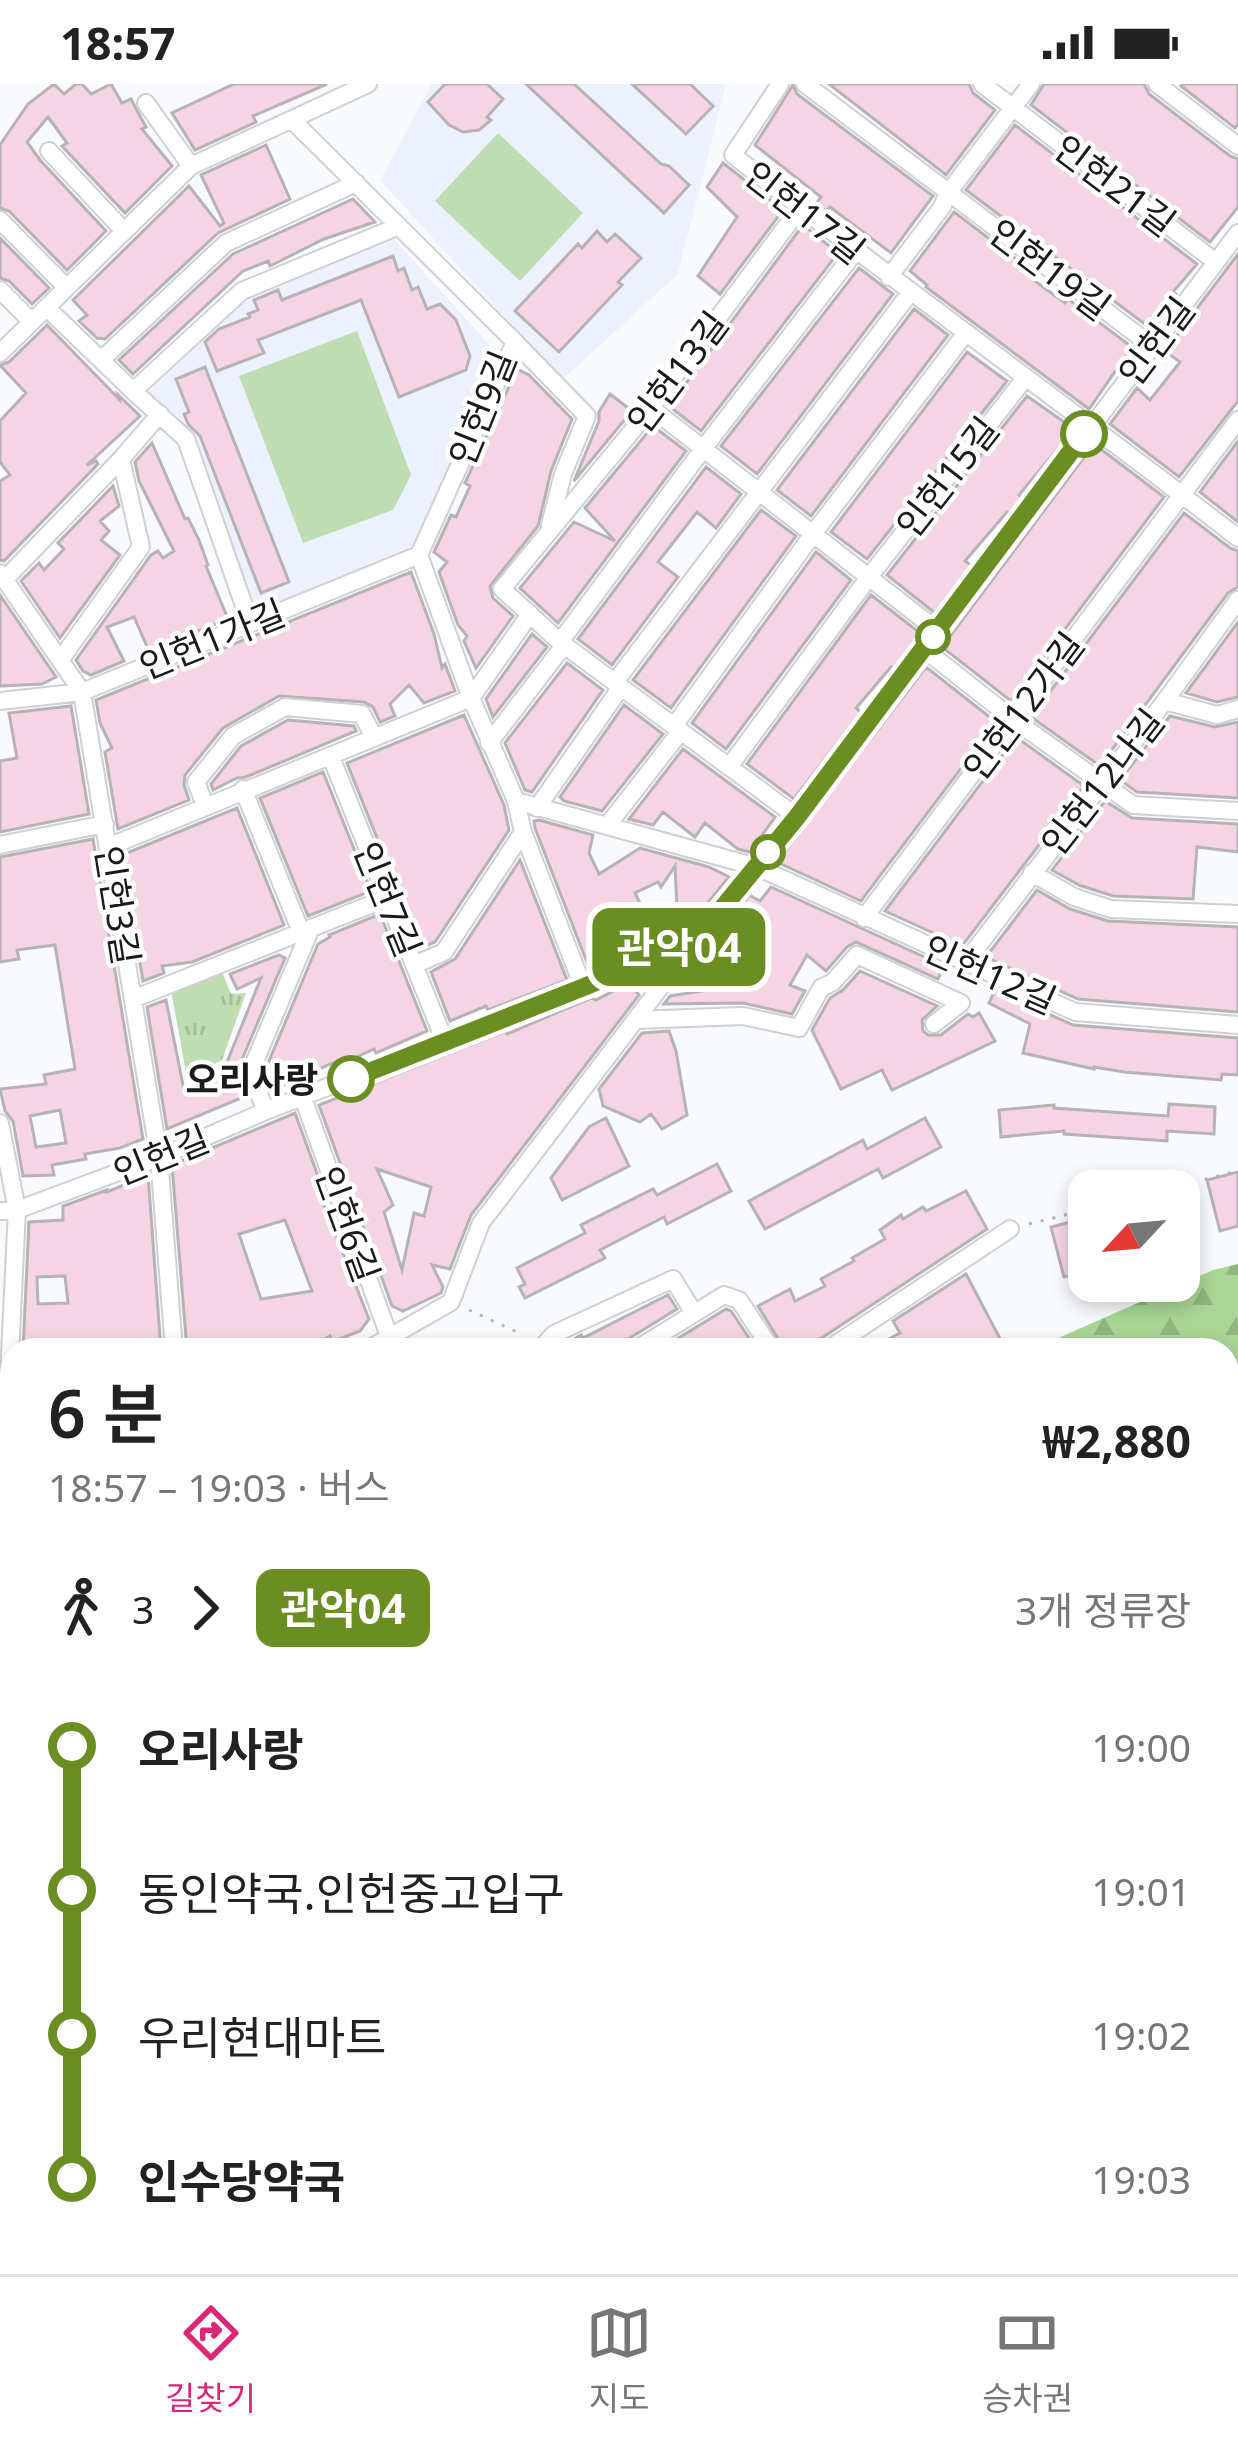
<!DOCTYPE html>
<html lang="ko">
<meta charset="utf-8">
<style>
:root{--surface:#fff;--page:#f2f2f2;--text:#222;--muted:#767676;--line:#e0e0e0;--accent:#db2777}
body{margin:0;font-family:"Noto Sans","Noto Sans KR",sans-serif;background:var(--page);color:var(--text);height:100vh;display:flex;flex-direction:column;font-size:45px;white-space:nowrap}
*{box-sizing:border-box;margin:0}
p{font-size:39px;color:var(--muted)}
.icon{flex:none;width:66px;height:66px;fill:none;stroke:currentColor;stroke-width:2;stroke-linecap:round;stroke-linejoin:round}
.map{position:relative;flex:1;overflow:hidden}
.panel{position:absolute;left:0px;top:1254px;width:1239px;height:936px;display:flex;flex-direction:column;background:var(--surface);border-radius:36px 36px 0 0;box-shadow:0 6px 18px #0003}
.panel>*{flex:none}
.badge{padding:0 24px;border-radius:18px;font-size:42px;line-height:78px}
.needle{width:78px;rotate:244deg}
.fabs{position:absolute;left:1068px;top:1086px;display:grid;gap:24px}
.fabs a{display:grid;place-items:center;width:132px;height:132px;border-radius:24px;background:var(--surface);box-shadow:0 6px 18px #0003;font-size:60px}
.map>.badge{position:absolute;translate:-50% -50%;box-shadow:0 0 0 6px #fff}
.legs{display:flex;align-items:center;gap:18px;height:132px;padding:0 48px;font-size:39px}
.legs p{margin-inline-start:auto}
.headline{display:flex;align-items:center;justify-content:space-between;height:204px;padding:0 48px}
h1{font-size:66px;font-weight:600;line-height:90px}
ul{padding:0 48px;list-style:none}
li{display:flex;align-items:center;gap:42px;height:144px;font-size:45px}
li i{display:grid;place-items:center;width:18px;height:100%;margin:0 15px;background:currentColor}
li i::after{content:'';width:30px;height:30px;margin:-15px;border:9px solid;border-radius:50%;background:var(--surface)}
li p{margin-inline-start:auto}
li:first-child i{background:linear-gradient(#0000 50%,currentColor 0)}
li:last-child i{background:linear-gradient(currentColor 50%,#0000 0)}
.status{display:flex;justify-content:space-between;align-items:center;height:84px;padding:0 60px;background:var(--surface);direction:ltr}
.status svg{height:33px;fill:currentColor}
.tabs{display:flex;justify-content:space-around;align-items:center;height:168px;border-top:3px solid var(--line);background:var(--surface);font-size:33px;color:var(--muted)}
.tabs a{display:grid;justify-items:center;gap:6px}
.tabs .active{color:var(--accent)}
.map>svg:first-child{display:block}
.built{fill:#ecf1fd}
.grass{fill:url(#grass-tufts)}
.forest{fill:url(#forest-firs)}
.pitch{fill:#beddb2}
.building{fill:#f5d5e5;stroke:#b7b2b4;stroke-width:3;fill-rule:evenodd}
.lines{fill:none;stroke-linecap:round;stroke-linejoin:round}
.minor-casing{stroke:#ced0d4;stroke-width:20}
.path{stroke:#b1b3b6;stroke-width:3;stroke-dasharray:3 9;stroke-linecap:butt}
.minor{stroke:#fff;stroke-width:16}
.line-1-casing{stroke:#fff;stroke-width:27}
.line-1{stroke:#6b8e23;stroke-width:18}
.stop-1-dot{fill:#fff;stroke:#6b8e23;stroke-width:6}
.labels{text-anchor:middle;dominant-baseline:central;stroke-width:9;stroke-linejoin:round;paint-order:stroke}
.street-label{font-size:36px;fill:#191a1c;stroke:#fff}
.stop-label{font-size:36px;font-weight:bold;fill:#191a1c;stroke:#fff;text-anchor:end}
</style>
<div class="status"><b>18:57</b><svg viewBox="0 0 49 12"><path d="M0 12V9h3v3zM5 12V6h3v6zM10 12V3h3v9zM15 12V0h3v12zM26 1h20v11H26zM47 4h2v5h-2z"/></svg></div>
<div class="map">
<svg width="1238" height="2190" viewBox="0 0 1238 2190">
<defs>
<pattern id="grass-tufts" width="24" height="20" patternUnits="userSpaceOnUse" patternTransform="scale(3)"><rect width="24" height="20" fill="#beddb2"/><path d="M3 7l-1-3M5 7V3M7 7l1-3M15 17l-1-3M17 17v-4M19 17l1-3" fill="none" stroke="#a3bd98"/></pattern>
<pattern id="forest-firs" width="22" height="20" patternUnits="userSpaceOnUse" patternTransform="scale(3)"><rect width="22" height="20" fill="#a9d694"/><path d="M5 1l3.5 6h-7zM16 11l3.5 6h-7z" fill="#91b77f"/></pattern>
</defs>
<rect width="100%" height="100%" fill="#f8fafe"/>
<path class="built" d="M 432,0 L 726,0 L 678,190 L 564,294 L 530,261 L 380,96 Z
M 394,155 L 500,273 L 417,467 L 252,535 L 186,355 L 143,306 L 239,216 Z"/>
<path class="grass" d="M 221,885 L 231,910 L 246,909 L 222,976 L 187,994 L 171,906 Z"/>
<path class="forest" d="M 1238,1180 L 1238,2180 L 1227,2175 L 1227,1266 L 1039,1266 L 1040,1262 L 1213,1186 Z"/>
<path class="pitch" d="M 498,49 L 583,129 L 520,197 L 435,117 Z
M 357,247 L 411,391 L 393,426 L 303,459 L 239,292 Z
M 1227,2166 L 1238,2169 L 1238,2190 L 1088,2190 L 1091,2178 L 1227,2178 Z"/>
<path class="building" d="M 54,0 L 64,10 L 76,0 L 82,0 L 91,10 L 111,0 L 122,19 L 131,15 L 146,43 L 142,45 L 172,82 L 125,129 L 62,62 L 67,59 L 48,33 L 27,58 L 40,76 L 106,147 L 67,186 L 9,127 L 0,124 L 0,61 L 28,20 Z
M 234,0 L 327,0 L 253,32 L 256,38 L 195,66 L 172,29 Z
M 445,0 L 487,0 L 503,15 L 487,33 L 491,36 L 479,46 L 463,48 L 449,41 L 428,18 Z
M 526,0 L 574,0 L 661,80 L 669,82 L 689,101 L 664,129 Z
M 632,0 L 690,0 L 713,22 L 686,50 Z
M 829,0 L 969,0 L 973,9 L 995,26 L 946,91 Z
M 1044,0 L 1144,0 L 1149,10 L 1230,72 L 1238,75 L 1238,123 L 1210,158 L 1031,21 Z
M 1183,0 L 1238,0 L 1238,40 L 1235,44 L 1181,2 Z
M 793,1 L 797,10 L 933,112 L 891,169 L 830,123 L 826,127 L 816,120 L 821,113 L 755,61 Z
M 1015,41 L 1197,180 L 1173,208 L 1176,210 L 1150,244 L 966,106 Z
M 266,61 L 290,115 L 218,149 L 105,255 L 97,254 L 79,237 L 87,231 L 73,216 L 189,102 L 220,142 L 224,139 L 201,91 Z
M 723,79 L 783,126 L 720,210 L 698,192 L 737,133 L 707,103 Z
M 353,115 L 375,138 L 324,155 L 270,182 L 268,177 L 243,187 L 133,290 L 119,276 L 233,170 Z
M 954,128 L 1036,190 L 1032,195 L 1065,219 L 1068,215 L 1132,263 L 1089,325 L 926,203 L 927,201 L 910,187 Z
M 803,141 L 838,169 L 701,347 L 669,322 Z
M 597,147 L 607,158 L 615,150 L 641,174 L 618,198 L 622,201 L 559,268 L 515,227 L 578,160 L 582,164 Z
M 0,154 L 49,204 L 32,220 L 9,197 L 0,194 Z
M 1238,170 L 1238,317 L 1179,393 L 1110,340 L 1137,304 L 1150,316 L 1180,278 L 1165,267 Z
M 393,172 L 398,187 L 404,184 L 412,206 L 418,203 L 427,225 L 440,220 L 456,236 L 470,272 L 466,286 L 399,313 L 361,216 L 258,256 L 264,269 L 217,287 L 205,258 L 219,245 L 250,233 L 248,230 L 258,226 L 254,216 L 278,206 L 282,216 Z
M 859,184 L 893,210 L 757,390 L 721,362 Z
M 914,225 L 948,251 L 811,432 L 777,406 Z
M 47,241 L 119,315 L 118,311 L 140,332 L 87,381 L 96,377 L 98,380 L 4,477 L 0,476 L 0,397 L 10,391 L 0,378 L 0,337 L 26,309 L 0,281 L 9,278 Z
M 967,268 L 1007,297 L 867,475 L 831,448 Z
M 205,283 L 289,498 L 261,509 L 200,352 L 188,340 L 184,330 L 189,328 L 176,295 Z
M 517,285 L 529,291 L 572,335 L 551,387 L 538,442 L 490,502 L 493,514 L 513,532 L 476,584 L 464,557 L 467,552 L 458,541 L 439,488 L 447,478 L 434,468 L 451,431 L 456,433 L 470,402 L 465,399 Z
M 610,310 L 632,327 L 574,397 L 599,337 L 599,328 Z
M 1027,312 L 1074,345 L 1019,411 L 1022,413 L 1010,430 L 1007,428 L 965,477 L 971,481 L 935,529 L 887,491 Z
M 653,342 L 686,367 L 558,539 L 520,504 L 574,438 L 615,457 L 585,424 Z
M 1238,357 L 1238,438 L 1200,408 Z
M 152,359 L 185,435 L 188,434 L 199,456 L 208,481 L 206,482 L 228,535 L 149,567 L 134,533 L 107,543 L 124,577 L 91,591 L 83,587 L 76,576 L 151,471 L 158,467 L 163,474 L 174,467 L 139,397 L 135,378 Z
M 1094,360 L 1164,413 L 1011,617 L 942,563 Z
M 706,383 L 741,410 L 716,444 L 697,428 L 658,478 L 678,493 L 612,581 L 578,555 Z
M 113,402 L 119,422 L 100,437 L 109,447 L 101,456 L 120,471 L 60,554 L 21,497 L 39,479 L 44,486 L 64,465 L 58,459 Z
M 761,426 L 796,452 L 671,624 L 633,596 Z
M 1184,429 L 1230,464 L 1238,467 L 1238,503 L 1228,509 L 1100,682 L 1031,633 Z
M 816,468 L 851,496 L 726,665 L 692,639 Z
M 411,488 L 434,550 L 442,584 L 445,580 L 455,607 L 424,619 L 409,601 L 390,620 L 395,632 L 380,638 L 373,623 L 364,618 L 279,612 L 223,644 L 185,691 L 184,701 L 189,716 L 118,745 L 105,668 L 112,664 L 100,639 L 96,616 Z
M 0,511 L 56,593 L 42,600 L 0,602 Z
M 871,511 L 920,549 L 893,585 L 891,583 L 856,624 L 861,628 L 794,715 L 747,680 Z
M 1238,538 L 1238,613 L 1217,618 L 1186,609 Z
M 532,550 L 547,563 L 493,633 L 486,615 Z
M 567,579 L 603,606 L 532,708 L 525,706 L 505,659 Z
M 926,583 L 996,638 L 861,817 L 777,778 Z
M 624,621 L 663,650 L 602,727 L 564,717 L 560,713 Z
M 71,622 L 89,730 L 0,748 L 0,677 L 17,674 L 9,629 Z
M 464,631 L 504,721 L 509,746 L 435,858 L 421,864 L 347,679 Z
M 1170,632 L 1215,643 L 1238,638 L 1238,714 L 1137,708 L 1120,696 Z
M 288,636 L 354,642 L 356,647 L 246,693 L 237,694 L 213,706 L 211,700 L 241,662 Z
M 1016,653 L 1084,702 L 962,862 L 885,827 Z
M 683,665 L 775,733 L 750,768 L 738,765 L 705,739 L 695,753 L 663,728 L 653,741 L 629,735 Z
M 323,688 L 371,807 L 308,832 L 260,714 Z
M 1105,717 L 1132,734 L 1238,740 L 1238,768 L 1197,763 L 1193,815 L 1113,812 L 1079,801 L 1052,786 Z
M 237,724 L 284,841 L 192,878 L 162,882 L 164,889 L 143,897 L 122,771 Z
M 539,736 L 593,751 L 589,769 L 599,790 L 640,764 L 709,783 L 729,793 L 692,838 L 677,826 L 675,782 L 661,803 L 658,798 L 635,809 L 654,848 L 588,881 L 535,744 L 534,737 Z
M 93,755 L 143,1055 L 120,1064 L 85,1070 L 86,1075 L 52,1081 L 54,1091 L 23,1092 L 13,1037 L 5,1027 L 0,1005 L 46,1000 L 44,991 L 75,985 L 55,861 L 17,866 L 19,875 L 0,878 L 0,773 ZM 60,1026 L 66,1059 L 36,1063 L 30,1032 Z
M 520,776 L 567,896 L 488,926 L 486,922 L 450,937 L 431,888 L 455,875 Z
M 771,803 L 944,882 L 938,895 L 856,858 L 847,863 L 826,887 L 807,871 L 790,901 L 805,907 L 792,930 L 743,919 L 664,920 L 670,912 L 709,906 L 721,870 L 707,866 L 734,838 L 731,837 L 749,811 L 760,817 Z
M 1037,806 L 1070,825 L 1108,837 L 1238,843 L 1238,928 L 1078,915 L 986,873 Z
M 380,830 L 427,947 L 376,969 L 374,965 L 339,981 L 337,977 L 273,1006 L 264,989 L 318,860 L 330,853 L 329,851 Z
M 279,871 L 285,874 L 238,985 L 238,993 L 246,1012 L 167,1045 L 147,923 L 166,916 L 184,1006 L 219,989 L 218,986 L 225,983 L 261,894 L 237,905 L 230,890 Z
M 860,887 L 937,922 L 922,936 L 923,947 L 928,951 L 941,951 L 968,930 L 973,933 L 979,929 L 995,957 L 892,1006 L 882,986 L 841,1005 L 812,946 L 830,914 L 843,906 Z
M 629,899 L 639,911 L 471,1131 L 450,1185 L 432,1181 L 443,1203 L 441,1209 L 403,1227 L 392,1222 L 319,1021 L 506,947 L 507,950 L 591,914 L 596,916 ZM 377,1085 L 431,1103 L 424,1132 L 414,1129 L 402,1186 L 384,1128 L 393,1121 Z
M 995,906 L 1073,941 L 1238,954 L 1238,991 L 1222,990 L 1221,996 L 1124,988 L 1094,983 L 1094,985 L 1023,969 L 1030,940 L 989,919 Z
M 669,947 L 676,967 L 687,1031 L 662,1045 L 651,1030 L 640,1038 L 603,1022 L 599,1005 L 642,949 Z
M 1169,1020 L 1215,1023 L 1214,1050 L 1167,1047 L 1167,1057 L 1064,1050 L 1064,1047 L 1001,1053 L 999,1026 L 1054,1021 L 1054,1024 L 1168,1032 Z
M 295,1029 L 327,1117 L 323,1119 L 369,1235 L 360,1247 L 332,1258 L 330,1252 L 304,1266 L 187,1266 L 172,1081 ZM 285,1136 L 312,1207 L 261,1215 L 239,1150 Z
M 606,1034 L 629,1082 L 562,1116 L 551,1094 L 589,1043 Z
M 925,1034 L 941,1063 L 883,1094 L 878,1085 L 765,1145 L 749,1117 L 863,1056 L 867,1065 Z
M 717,1080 L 731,1107 L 667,1140 L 664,1133 L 600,1166 L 605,1174 L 525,1214 L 519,1203 L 525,1200 L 517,1184 L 585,1149 L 581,1141 L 653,1105 L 657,1111 Z
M 1238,1088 L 1238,1142 L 1220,1147 L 1207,1096 Z
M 148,1091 L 161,1266 L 23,1266 L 29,1138 L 63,1136 L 63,1122 L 107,1106 L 107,1108 ZM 65,1192 L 68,1219 L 38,1220 L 37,1193 Z
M 966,1107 L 987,1145 L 820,1255 L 814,1266 L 785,1266 L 758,1222 L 790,1205 L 795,1217 L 825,1202 L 821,1195 L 854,1177 L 852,1174 L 885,1155 L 880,1146 L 901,1131 L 903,1135 L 923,1123 L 926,1127 Z
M 1089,1133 L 1089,1187 L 1064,1193 L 1051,1143 Z
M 966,1190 L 1006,1266 L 868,1266 L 900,1249 L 893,1237 Z
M 668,1211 L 677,1225 L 628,1255 L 622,1266 L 558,1266 L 576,1254 L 581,1251 L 583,1254 Z
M 726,1225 L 731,1227 L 757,1266 L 659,1266 Z"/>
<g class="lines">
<g class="minor-casing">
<path id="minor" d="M 780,0 L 733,71 C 899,202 1071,324 1238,454
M 805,0 L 1152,262
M 982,0 L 1216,178
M 1157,0 L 1238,62
M 146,19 L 191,82
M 293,37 L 515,258 L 419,471 L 471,614 L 516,717 L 523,748 L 583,903
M 49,67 L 124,147
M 0,136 L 66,203
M 889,193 L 942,123 L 948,109 L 1031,0
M 0,206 L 32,238
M 47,224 L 133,307 L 186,355 L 250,539
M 515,258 L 587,332 L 563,390 L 550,441
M 0,269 L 191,82 L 368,0
M 102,275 L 226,159 L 356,99
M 133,307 L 242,207 L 399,142
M 651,324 L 938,547
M 0,489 L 82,608 L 159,1073 L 174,1266
M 5,495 L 121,375 L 160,330
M 560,558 L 703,365 L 855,168
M 924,565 L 1014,636 L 1133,721 L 1238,727
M 61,575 L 141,463 L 121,375
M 615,598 L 910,209
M 0,617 L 82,608 L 419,471
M 1165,617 L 1217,631 L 1238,625
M 674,642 L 813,450 L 965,250
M 489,659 L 565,560
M 331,673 L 445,958
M 729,683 L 869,493 L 1026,293
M 243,705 L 301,848
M 516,717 L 757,783 L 1075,928 L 1238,941
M 205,721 L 196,698 L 233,652 L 285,623 L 362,630 L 374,654
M 537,724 L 621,603
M 797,733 L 560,558 L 502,505 L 651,324 L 800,124
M 607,742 L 681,647
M 0,761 L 105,740
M 108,763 L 471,614 L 530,530
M 1032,789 L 1074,813 L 1111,825 L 1238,830
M 864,834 L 1238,336
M 965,879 L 1165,617 L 1238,516
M 414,881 L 444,868 L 523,748
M 133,915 L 387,814
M 635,936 L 743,932 L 799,944 L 821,904 L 833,898 L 857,871 L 961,919 L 934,940
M 303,1014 L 394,1266
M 266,1027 L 250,989 L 311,844
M 0,1039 L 17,1126 L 1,1456 L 1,2190
M 0,1127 L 17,1126 L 159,1073 L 266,1027 L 583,903 L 697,855 L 797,733 L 1238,149
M 367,1266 L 451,1218 L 481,1139 L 694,859
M 539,1266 L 554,1250 L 673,1195 L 694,1229
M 635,1266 L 724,1211 L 739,1216 L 772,1266
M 827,1266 L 1010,1145
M 236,2178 L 236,2190
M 332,2178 L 333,2190
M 675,2178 L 677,2190
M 807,2178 L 808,2190
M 97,2190 L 98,2178
M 392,2190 L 394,2178
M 505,2190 L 507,2178"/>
</g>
<path class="path" d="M 1158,1107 L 1238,1087
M 1029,1140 L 1089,1125
M 469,1226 L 517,1248 L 523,1263
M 1227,1418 L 1238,1413
M 1227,1647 L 1238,1654"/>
<use href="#minor" class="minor"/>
</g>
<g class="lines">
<g class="line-1-casing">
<path id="line-1" d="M 351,995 L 584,903 L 697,855 L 797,733 L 1084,350"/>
</g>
<use href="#line-1" class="line-1"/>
</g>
<g class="stop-1-dot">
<circle cx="1084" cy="350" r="21"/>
<circle cx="933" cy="553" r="15"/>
<circle cx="768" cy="768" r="15"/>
<circle cx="351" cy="995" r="21"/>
</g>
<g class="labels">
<g class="street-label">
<text transform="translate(1115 101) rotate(37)">인헌21길</text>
<text transform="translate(805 128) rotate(38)">인헌17길</text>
<text transform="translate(1050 185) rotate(37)">인헌19길</text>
<text transform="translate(1156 257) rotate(-53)">인헌길</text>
<text transform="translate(677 288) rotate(-53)">인헌13길</text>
<text transform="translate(482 324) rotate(-68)">인헌9길</text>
<text transform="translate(947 393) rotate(-52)">인헌15길</text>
<text transform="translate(212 555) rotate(-22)">인헌1가길</text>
<text transform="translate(1023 622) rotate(-53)">인헌12가길</text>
<text transform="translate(1102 698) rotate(-52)">인헌12나길</text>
<text transform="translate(388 815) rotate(68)">인헌7길</text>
<text transform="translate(118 821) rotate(81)">인헌3길</text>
<text transform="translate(990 890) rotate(24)">인헌12길</text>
<text transform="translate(161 1071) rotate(-22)">인헌길</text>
<text transform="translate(348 1140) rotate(70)">인헌6길</text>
</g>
<g class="stop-label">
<text x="318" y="995">오리사랑</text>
</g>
</g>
</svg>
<div class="fabs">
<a><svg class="needle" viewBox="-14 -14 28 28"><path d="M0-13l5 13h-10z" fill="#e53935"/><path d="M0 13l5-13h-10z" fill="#767676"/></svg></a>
</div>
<b class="badge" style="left:679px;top:863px;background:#6b8e23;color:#fff">관악04</b>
<section class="panel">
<div class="headline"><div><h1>6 분</h1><p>18:57 – 19:03 · 버스</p></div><b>₩2,880</b></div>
<div class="legs"><svg class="icon" aria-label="walk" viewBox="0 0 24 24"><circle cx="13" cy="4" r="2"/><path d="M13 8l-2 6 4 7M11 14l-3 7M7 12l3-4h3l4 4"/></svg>3<svg class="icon" aria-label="forward" viewBox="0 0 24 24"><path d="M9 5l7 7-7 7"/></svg><b class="badge" style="background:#6b8e23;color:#fff">관악04</b><p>3개 정류장</p></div>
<ul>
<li><i style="color:#6b8e23"></i><b>오리사랑</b><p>19:00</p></li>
<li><i style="color:#6b8e23"></i><span>동인약국.인헌중고입구</span><p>19:01</p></li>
<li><i style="color:#6b8e23"></i><span>우리현대마트</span><p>19:02</p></li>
<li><i style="color:#6b8e23"></i><b>인수당약국</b><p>19:03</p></li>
</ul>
</section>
</div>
<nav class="tabs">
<a class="active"><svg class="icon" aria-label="directions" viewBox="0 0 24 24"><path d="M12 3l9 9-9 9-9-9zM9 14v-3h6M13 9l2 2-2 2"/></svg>길찾기</a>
<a><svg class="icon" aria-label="map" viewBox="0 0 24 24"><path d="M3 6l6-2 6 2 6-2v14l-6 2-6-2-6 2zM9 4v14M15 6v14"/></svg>지도</a>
<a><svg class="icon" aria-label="tickets" viewBox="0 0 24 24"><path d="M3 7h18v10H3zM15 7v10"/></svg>승차권</a>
</nav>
